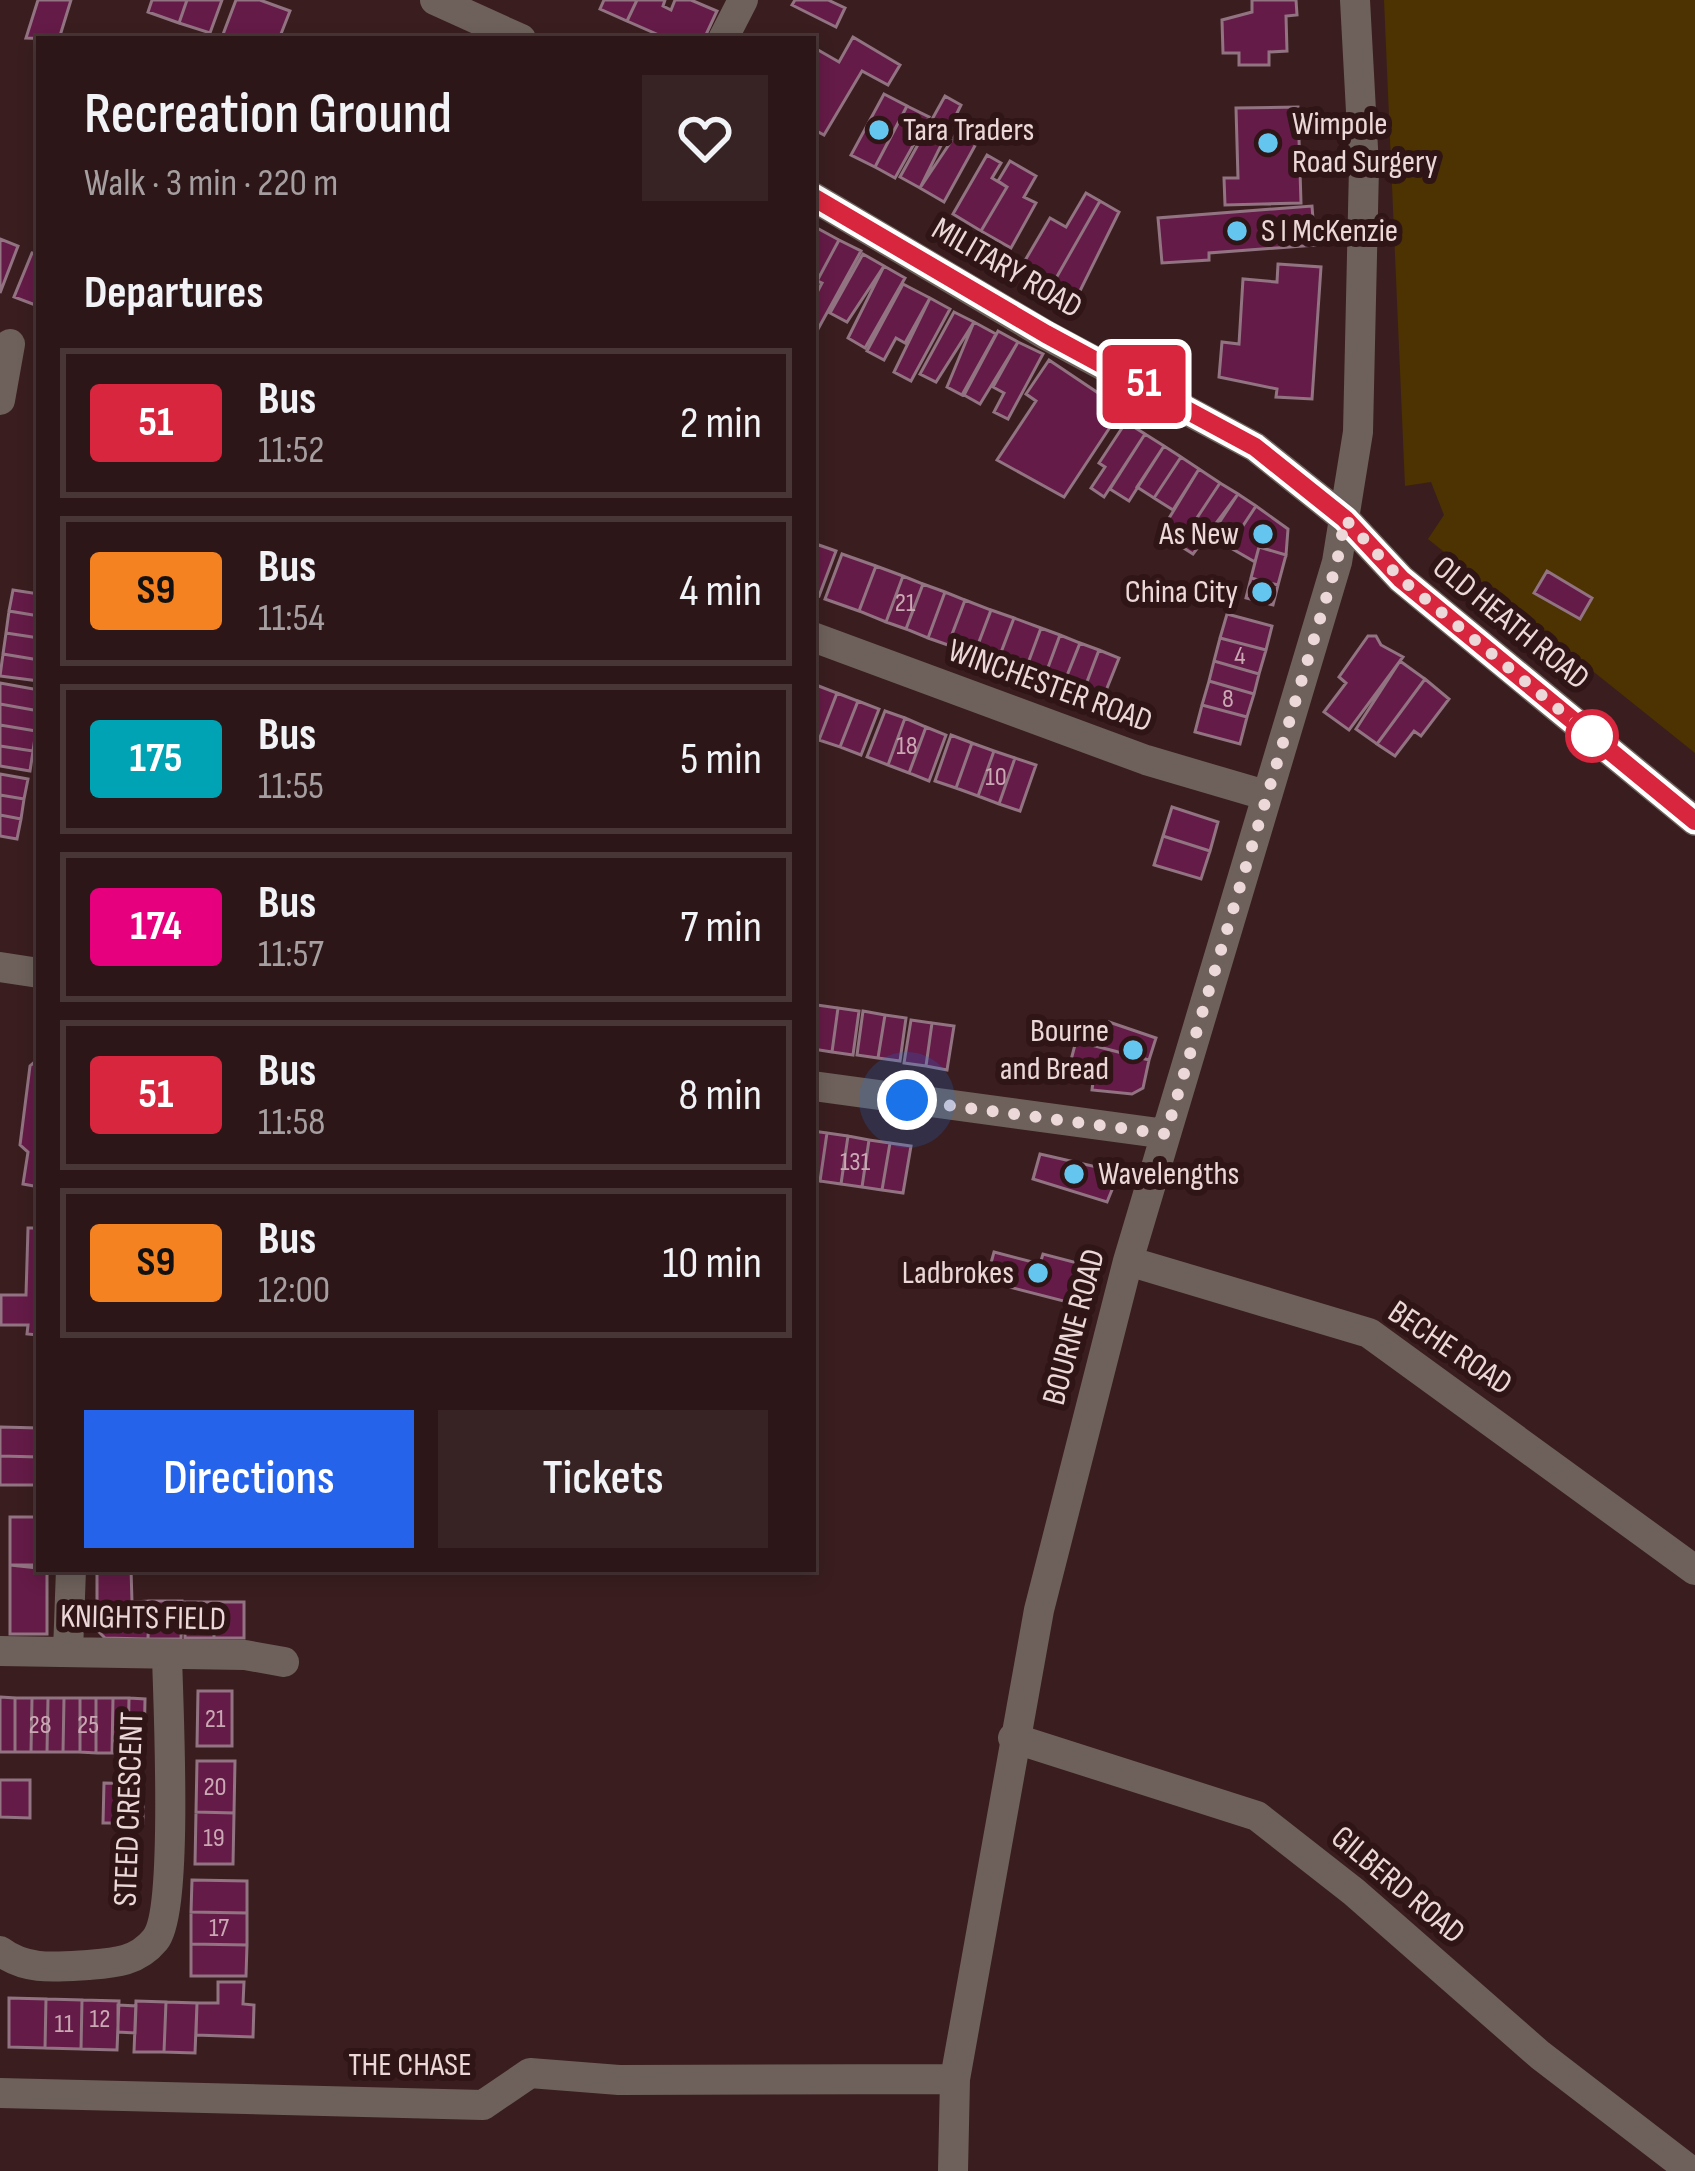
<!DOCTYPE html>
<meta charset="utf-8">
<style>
:root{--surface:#2c1617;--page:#382324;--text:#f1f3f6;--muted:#a69fa1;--line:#483536;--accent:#2563eb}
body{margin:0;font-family:"Sofia Sans Condensed",sans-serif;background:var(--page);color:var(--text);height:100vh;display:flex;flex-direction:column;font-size:45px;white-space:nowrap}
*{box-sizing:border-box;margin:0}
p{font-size:39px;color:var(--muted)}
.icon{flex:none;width:66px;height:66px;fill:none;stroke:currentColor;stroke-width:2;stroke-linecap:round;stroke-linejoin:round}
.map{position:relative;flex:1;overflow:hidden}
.sheet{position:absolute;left:36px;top:36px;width:780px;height:1536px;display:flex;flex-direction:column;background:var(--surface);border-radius:0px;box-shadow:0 6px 18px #0003,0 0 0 3px var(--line)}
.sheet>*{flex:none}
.badge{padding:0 24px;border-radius:9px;font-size:42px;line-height:78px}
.you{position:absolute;width:60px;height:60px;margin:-30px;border:9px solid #fff;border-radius:50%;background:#1a73e8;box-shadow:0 0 0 18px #1a73e833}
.map>.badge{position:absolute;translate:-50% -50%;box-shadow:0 0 0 6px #fff}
h2{padding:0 48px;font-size:45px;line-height:108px}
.round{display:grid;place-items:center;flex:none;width:126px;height:126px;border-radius:0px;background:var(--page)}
.overview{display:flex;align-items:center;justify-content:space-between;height:204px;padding:0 48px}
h1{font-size:57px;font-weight:600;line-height:90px}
.primary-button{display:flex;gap:24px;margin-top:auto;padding:24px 48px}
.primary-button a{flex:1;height:138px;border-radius:0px;background:var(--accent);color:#fff;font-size:48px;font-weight:600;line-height:138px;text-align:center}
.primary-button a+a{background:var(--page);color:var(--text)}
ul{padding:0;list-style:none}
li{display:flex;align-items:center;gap:36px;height:150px;margin:0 24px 18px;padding:0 24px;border:6px solid var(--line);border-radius:0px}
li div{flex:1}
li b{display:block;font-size:45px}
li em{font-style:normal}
li .badge{min-width:132px;font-weight:700;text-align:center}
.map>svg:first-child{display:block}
.green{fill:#4d3301}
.building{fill:#641b47;stroke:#927382;stroke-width:3}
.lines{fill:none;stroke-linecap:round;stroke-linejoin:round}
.minor{stroke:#6e615b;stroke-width:30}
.line-casing{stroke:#fff;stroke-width:27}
.line{stroke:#d7263d;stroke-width:18}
.walk{stroke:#ecd8d8;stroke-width:12;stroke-dasharray:0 21.6}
.poi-dot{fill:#64c5ee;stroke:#301516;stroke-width:4.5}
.stop-dot{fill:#fff;stroke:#d7263d;stroke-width:6}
.labels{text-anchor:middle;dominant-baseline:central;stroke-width:12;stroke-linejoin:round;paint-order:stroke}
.number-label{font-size:27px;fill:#caa9b4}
.poi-label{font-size:33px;fill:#ecd8d8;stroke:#301516;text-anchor:start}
.street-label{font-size:33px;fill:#ecd8d8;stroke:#301516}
</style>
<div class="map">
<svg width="1695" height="2171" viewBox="0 0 1695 2171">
<rect width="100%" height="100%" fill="#3a1e1f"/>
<path class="green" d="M 1384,0 L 1695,0 L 1695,753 L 1428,539 L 1444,515 L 1431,482 L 1405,486 Z"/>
<path class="building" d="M 38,0 L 71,0 L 59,39 L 26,38 Z
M 152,0 L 187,0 L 179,23 L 148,12 Z
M 187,0 L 222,0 L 210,33 L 179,23 Z
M 236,0 L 260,0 L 290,11 L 279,39 L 222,37 Z
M 604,0 L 637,0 L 627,21 L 600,9 Z
M 637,0 L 665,0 L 663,6 L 671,10 L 675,0 L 691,0 L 717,11 L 704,39 L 668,39 L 627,21 Z
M 795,0 L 828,0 L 845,8 L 836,27 L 792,5 Z
M 1252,0 L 1296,0 L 1297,15 L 1286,16 L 1287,51 L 1269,52 L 1269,65 L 1239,65 L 1239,53 L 1223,53 L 1222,20 L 1252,12 Z
M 853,37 L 900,65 L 888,85 L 862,71 L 824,135 L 813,129 L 813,47 L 839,62 Z
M 884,94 L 907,106 L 875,167 L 851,155 Z
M 945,96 L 961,105 L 920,188 L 900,177 Z
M 907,106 L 929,117 L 895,178 L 875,167 Z
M 1298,107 L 1301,203 L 1225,205 L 1224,178 L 1238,178 L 1236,108 Z
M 958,131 L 977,142 L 944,202 L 920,188 Z
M 987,155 L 1001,163 L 992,178 L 1007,187 L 981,231 L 953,214 Z
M 1010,161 L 1036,176 L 1024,197 L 1036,203 L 1011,248 L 981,231 L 1007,187 L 998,181 Z
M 1086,193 L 1100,201 L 1051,287 L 1020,269 L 1050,218 L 1066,227 Z
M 1100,201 L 1119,212 L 1075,301 L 1051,287 Z
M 1312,206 L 1315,245 L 1209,253 L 1209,260 L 1162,263 L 1158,218 Z
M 817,228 L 839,240 L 817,281 L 813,236 Z
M 0,239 L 18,246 L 0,293 Z
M 839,240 L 861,251 L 818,329 L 813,327 L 813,300 L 822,283 L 817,281 Z
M 32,253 L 39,255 L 38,306 L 14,297 Z
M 863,254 L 884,266 L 847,322 L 830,313 Z
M 1278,264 L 1321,267 L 1312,399 L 1276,397 L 1277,389 L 1219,377 L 1222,342 L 1239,344 L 1243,279 L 1277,282 Z
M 884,266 L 905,278 L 865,348 L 848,338 Z
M 903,284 L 930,298 L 905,343 L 896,338 L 884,360 L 867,351 Z
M 930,298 L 950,309 L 911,381 L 894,372 Z
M 954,312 L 974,322 L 936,382 L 920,374 Z
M 974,322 L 996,334 L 962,395 L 947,387 Z
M 998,331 L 1018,342 L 980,404 L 964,395 Z
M 1018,342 L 1043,354 L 1008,419 L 994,412 L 1004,393 L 993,387 Z
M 1049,360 L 1122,409 L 1064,497 L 997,460 L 1036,401 L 1026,394 Z
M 1126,422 L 1145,434 L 1104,497 L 1091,488 L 1105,467 L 1099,463 Z
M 1145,434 L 1164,446 L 1129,501 L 1110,489 Z
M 1164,446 L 1181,457 L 1154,498 L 1137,487 Z
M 1181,457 L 1199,469 L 1173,510 L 1154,498 Z
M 1199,469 L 1220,483 L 1179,545 L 1160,533 Z
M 1220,483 L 1238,494 L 1193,554 L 1179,545 Z
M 1238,494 L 1256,506 L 1229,547 L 1211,535 Z
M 1256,506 L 1288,529 L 1286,555 L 1259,547 L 1255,562 L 1229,547 Z
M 816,544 L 836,551 L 819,596 L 813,594 Z
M 1259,547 L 1286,555 L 1278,585 L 1251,578 Z
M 842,554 L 876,566 L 859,611 L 825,599 Z
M 876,566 L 903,576 L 886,622 L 859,611 Z
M 1547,571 L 1592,598 L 1580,619 L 1534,593 Z
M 903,576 L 923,584 L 906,629 L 886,622 Z
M 1251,578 L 1278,585 L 1273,605 L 1246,598 Z
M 923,584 L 945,592 L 928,638 L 906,629 Z
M 13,590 L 39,594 L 39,616 L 9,611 Z
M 945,592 L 965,600 L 948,645 L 928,638 Z
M 965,600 L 991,610 L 974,655 L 948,645 Z
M 991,610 L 1014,618 L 997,663 L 974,655 Z
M 9,611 L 39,616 L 39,638 L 6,633 Z
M 1227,614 L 1272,626 L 1266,650 L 1220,638 Z
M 1014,618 L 1041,628 L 1024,674 L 997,663 Z
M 1041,628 L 1060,635 L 1043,681 L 1024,674 Z
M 6,633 L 39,638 L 39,660 L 3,654 Z
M 1060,635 L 1080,643 L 1062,688 L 1043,681 Z
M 1368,636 L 1376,636 L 1381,645 L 1403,657 L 1349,730 L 1324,712 L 1346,683 L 1339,677 Z
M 1220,638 L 1266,650 L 1259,674 L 1214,661 Z
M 1080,643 L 1099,650 L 1082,695 L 1062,688 Z
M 1099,650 L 1119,658 L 1101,703 L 1082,695 Z
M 3,654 L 39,660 L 39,681 L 0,676 Z
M 1214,661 L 1259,674 L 1254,694 L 1209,681 Z
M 1400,661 L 1425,679 L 1377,744 L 1356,729 Z
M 1425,679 L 1449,699 L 1421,736 L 1414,731 L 1395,756 L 1377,744 Z
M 1209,681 L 1254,694 L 1247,717 L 1202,705 Z
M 0,683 L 39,690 L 39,711 L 0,704 Z
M 816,685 L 837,693 L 819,740 L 813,737 Z
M 837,693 L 858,701 L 840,747 L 819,740 Z
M 858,701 L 879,709 L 861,755 L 840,747 Z
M 0,704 L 39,711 L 36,731 L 0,725 Z
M 1202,705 L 1247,717 L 1240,744 L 1195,732 Z
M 885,711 L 905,718 L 888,765 L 867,757 Z
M 905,718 L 926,727 L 909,773 L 888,765 Z
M 0,725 L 36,731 L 33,751 L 0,746 Z
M 926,727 L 946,735 L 929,781 L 909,773 Z
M 951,735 L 972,743 L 956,788 L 935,781 Z
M 972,743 L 994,751 L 978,796 L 956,788 Z
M 0,746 L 33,751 L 30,771 L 0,766 Z
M 994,751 L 1015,758 L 999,804 L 978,796 Z
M 1015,758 L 1036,765 L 1020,811 L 999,804 Z
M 0,774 L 28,779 L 24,799 L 0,795 Z
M 0,795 L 24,799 L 21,819 L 0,815 Z
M 1172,807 L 1218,822 L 1210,851 L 1163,836 Z
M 0,815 L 21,819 L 17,839 L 0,836 Z
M 1163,836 L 1210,851 L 1201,879 L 1154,865 Z
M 817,1005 L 838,1008 L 832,1052 L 813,1049 Z
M 838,1008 L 859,1011 L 853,1055 L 832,1052 Z
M 863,1011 L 885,1015 L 878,1058 L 857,1055 Z
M 885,1015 L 906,1018 L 900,1061 L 878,1058 Z
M 911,1020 L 932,1023 L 926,1066 L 904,1063 Z
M 1109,1022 L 1156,1038 L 1149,1060 L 1076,1041 L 1082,1025 L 1106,1032 Z
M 932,1023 L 954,1026 L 947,1070 L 926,1066 Z
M 1076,1041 L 1149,1060 L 1143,1088 L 1132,1094 L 1092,1090 L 1095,1066 L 1071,1060 Z
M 39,1058 L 39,1187 L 23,1184 L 28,1152 L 20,1145 L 30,1066 Z
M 813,1131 L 827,1133 L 820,1181 L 813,1179 Z
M 827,1133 L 848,1136 L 841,1184 L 820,1181 Z
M 848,1136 L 869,1140 L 862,1187 L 841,1184 Z
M 869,1140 L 890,1143 L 882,1190 L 862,1187 Z
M 890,1143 L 911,1146 L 903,1193 L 882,1190 Z
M 1040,1154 L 1110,1170 L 1116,1180 L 1107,1202 L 1033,1179 Z
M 28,1228 L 39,1228 L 39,1335 L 27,1334 L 28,1325 L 1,1325 L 1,1295 L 26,1295 Z
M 994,1252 L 1040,1264 L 1043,1254 L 1089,1266 L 1079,1305 L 986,1281 Z
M 0,1427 L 39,1428 L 39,1457 L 0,1456 Z
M 0,1456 L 39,1457 L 39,1485 L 0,1485 Z
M 10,1517 L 39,1517 L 39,1565 L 10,1565 Z
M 10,1565 L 47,1569 L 47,1634 L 10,1634 Z
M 97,1569 L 131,1569 L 132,1602 L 149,1601 L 148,1639 L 105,1638 L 97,1630 Z
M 149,1601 L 182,1601 L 181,1639 L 148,1639 Z
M 185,1602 L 214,1602 L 214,1638 L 185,1638 Z
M 214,1602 L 244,1602 L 244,1638 L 214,1638 Z
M 198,1691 L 232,1691 L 232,1746 L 197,1746 Z
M 0,1697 L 15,1698 L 15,1752 L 0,1752 Z
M 15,1698 L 32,1698 L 31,1752 L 15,1752 Z
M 32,1698 L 48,1698 L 47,1752 L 31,1752 Z
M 48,1698 L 64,1698 L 63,1752 L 47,1752 Z
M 64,1698 L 80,1698 L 80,1752 L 63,1752 Z
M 80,1698 L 96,1698 L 96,1753 L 80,1752 Z
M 96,1698 L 113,1698 L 112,1753 L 96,1753 Z
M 113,1698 L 129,1698 L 128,1753 L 112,1753 Z
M 129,1698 L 145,1699 L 144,1753 L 128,1753 Z
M 197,1761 L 235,1761 L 234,1813 L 196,1812 Z
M 0,1780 L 30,1780 L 30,1818 L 0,1817 Z
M 104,1783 L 143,1784 L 143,1823 L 103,1823 Z
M 196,1812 L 234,1813 L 233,1864 L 195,1864 Z
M 192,1880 L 247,1881 L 247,1913 L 191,1912 Z
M 191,1912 L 247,1913 L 247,1945 L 191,1944 Z
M 191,1944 L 247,1945 L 246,1976 L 191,1976 Z
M 218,1982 L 244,1982 L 243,2004 L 254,2005 L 253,2037 L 196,2035 L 197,2003 L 218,2003 Z
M 9,1998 L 46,1999 L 45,2048 L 9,2047 Z
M 46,1999 L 82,2000 L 81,2049 L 45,2048 Z
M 82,2000 L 119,2001 L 117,2050 L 81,2049 Z
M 136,2001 L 166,2002 L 164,2052 L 134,2052 Z
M 166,2002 L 197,2003 L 195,2053 L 164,2052 Z
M 118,2005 L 136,2006 L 135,2033 L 118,2032 Z"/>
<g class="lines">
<path class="minor" d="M 435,0 L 521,39
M 723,39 L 743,0
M 813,197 L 1046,335 L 1255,447 L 1345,519 L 1401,579 L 1695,821
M 0,400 L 10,344
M 813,637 L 1146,760 L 1265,795
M 0,967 L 39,973
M 813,1086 L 1166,1134
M 1128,1261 L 1369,1333 L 1695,1570
M 0,1651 L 245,1655 L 284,1662
M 68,1652 L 71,1569
M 1013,1738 L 1257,1816 L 1354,1892 L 1540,2055 L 1691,2171
M 0,1951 C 26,1971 56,1967 88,1965 C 114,1963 137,1962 155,1940 C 179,1911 168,1703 167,1655
M 0,2093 L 483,2105 L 530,2073 L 619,2080 L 955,2079
M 953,2171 L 955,2079 L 1039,1610 L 1128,1261 L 1337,562 L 1358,432 L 1364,167 L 1355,0"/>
</g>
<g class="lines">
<g class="line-casing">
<path id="line" d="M 813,197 L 1046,334 L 1255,447 L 1345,519 L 1401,579 L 1695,821"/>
</g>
<use href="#line" class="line"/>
<path class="walk" d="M 907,1100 L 1166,1134 L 1337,562 L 1345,519 L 1401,579 L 1602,745 L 1592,736"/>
</g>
<g class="poi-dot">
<circle cx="879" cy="130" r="12"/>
<circle cx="1268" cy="143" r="12"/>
<circle cx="1237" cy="231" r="12"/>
<circle cx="1263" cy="534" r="12"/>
<circle cx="1262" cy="592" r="12"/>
<circle cx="1133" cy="1050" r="12"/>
<circle cx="1074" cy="1174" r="12"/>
<circle cx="1038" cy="1273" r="12"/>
</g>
<circle class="stop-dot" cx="1592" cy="736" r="24"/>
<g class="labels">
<g class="number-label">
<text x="905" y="603">21</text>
<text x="1240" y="656">4</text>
<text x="1228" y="699">8</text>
<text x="907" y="746">18</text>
<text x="996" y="777">10</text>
<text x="855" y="1162">131</text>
<text x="215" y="1719">21</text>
<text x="40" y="1725">28</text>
<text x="88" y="1725">25</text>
<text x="215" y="1787">20</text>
<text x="214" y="1838">19</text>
<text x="219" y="1928">17</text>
<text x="100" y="2019">12</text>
<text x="64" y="2024">11</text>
</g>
<g class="poi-label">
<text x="1292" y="124">Wimpole<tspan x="1292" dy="38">Road Surgery</tspan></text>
<text x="903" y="130">Tara Traders</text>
<text x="1261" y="231">S I McKenzie</text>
<text x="1239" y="534" text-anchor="end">As New</text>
<text x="1238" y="592" text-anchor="end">China City</text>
<text x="1109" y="1031" text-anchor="end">Bourne<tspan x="1109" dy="38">and Bread</tspan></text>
<text x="1098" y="1174">Wavelengths</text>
<text x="1014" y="1273" text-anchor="end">Ladbrokes</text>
</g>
<g class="street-label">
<text transform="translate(1007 268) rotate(30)">MILITARY ROAD</text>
<text transform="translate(1511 623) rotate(39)">OLD HEATH ROAD</text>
<text transform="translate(1050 686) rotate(20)">WINCHESTER ROAD</text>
<text transform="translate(1074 1327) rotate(-75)">BOURNE ROAD</text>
<text transform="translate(1450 1348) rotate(34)">BECHE ROAD</text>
<text transform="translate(143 1618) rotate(1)">KNIGHTS FIELD</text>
<text transform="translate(129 1809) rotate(-88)">STEED CRESCENT</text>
<text transform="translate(1398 1885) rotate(40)">GILBERD ROAD</text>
<text x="410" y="2065">THE CHASE</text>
</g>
</g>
</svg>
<div class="you" style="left:907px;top:1100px"></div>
<b class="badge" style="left:1144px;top:384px;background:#d7263d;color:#fff">51</b>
<section class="sheet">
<div class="overview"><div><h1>Recreation Ground</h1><p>Walk · 3 min · 220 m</p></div><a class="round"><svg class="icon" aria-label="heart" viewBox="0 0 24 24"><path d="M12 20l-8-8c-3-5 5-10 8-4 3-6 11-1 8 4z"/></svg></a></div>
<h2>Departures</h2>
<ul>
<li><span class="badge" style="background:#d7263d;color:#fff">51</span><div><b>Bus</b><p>11:52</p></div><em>2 min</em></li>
<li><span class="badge" style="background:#f58220;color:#111">S9</span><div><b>Bus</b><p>11:54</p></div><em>4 min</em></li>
<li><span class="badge" style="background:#00a3b4;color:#fff">175</span><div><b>Bus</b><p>11:55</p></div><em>5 min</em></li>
<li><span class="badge" style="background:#e6007e;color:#fff">174</span><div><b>Bus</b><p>11:57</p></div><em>7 min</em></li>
<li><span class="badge" style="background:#d7263d;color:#fff">51</span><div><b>Bus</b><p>11:58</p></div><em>8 min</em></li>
<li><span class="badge" style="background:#f58220;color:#111">S9</span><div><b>Bus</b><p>12:00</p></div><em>10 min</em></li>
</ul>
<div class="primary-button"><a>Directions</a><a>Tickets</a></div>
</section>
</div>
